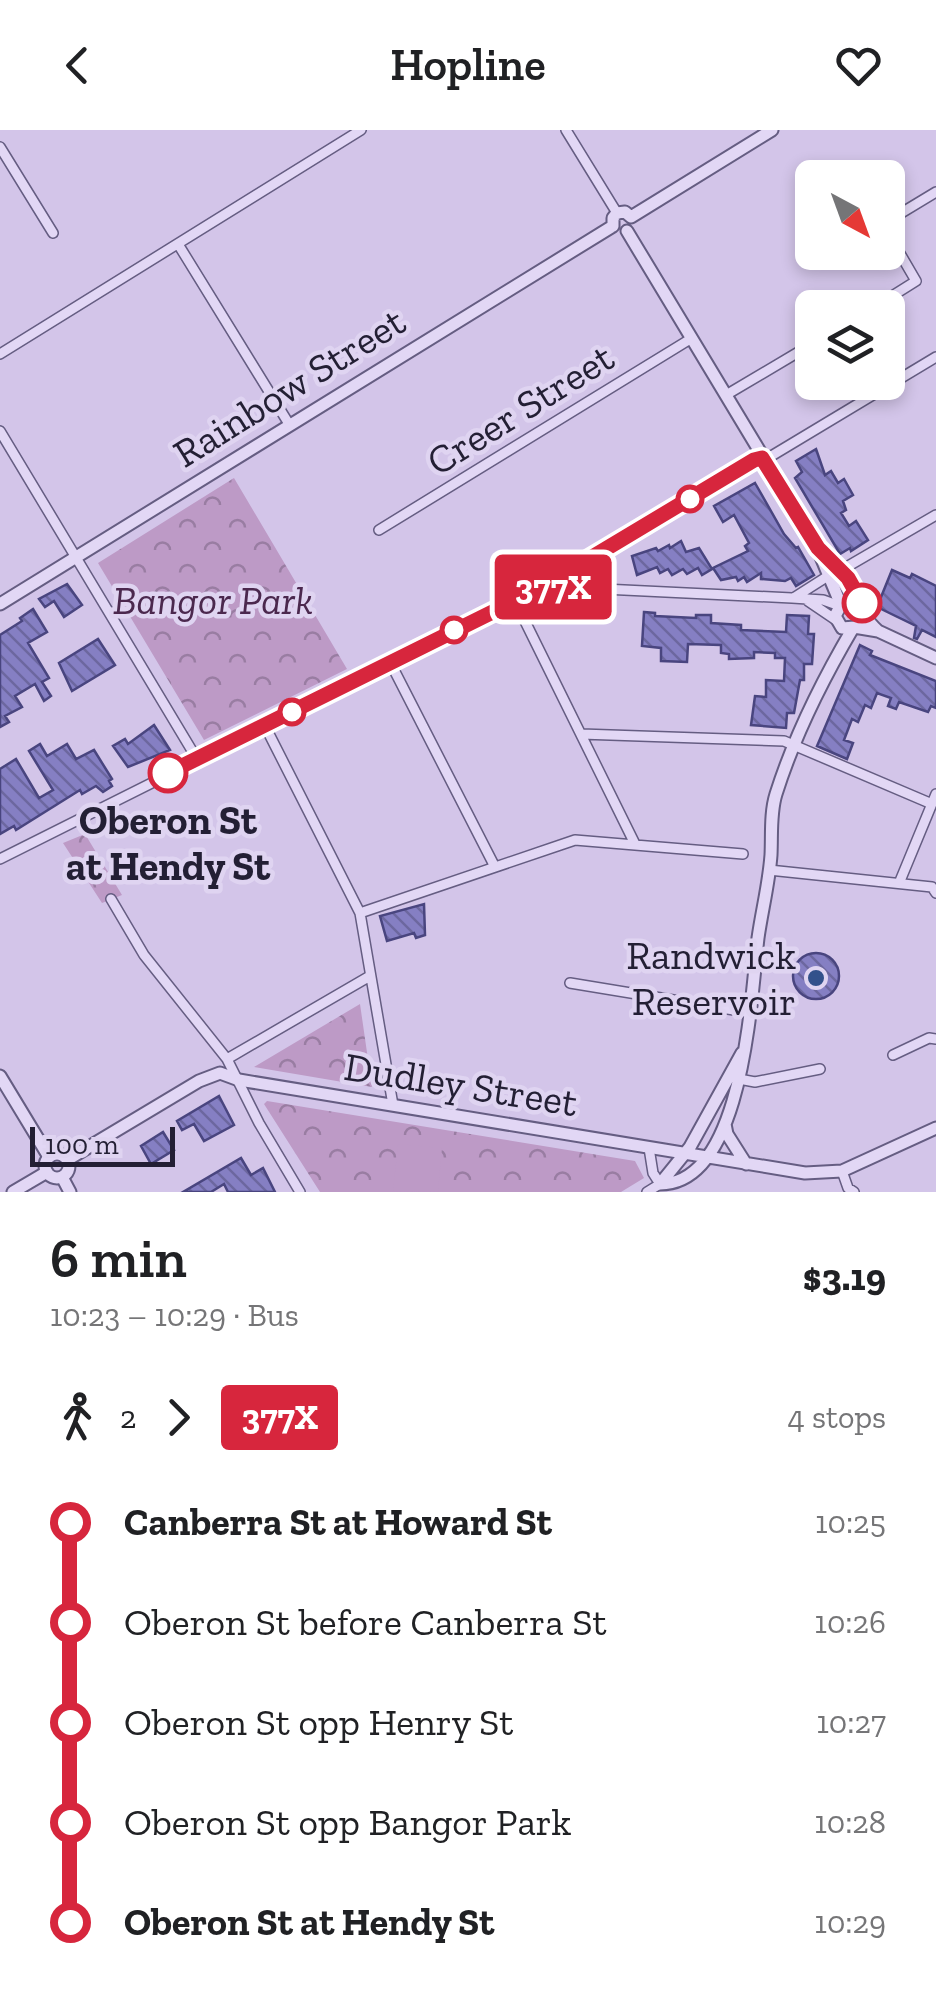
<!DOCTYPE html>
<meta charset="utf-8">
<style>
:root{--surface:#fff;--page:#f6f6f6;--text:#202124;--muted:#757577}
body{margin:0;font-family:"Zilla Slab",serif;background:var(--page);color:var(--text);height:100vh;display:flex;flex-direction:column;font-size:38px;white-space:nowrap}
*{box-sizing:border-box;margin:0}
p{font-size:32px;color:var(--muted)}
.icon{flex:none;width:55px;height:55px;fill:none;stroke:currentColor;stroke-width:2;stroke-linecap:round;stroke-linejoin:round}
.map{position:relative;height:1062px;overflow:hidden}
.drawer{display:flex;flex-direction:column;background:var(--surface);flex:1}
.drawer>*{flex:none}
.badge{padding:0 20px;border-radius:8px;font-size:35px;line-height:65px}
.needle{width:65px;rotate:139deg}
.tools{position:absolute;left:795px;top:30px;display:grid;gap:20px}
.tools a{display:grid;place-items:center;width:110px;height:110px;border-radius:15px;background:var(--surface);box-shadow:0 5px 15px #0003;font-size:50px}
.scale{position:absolute;left:30px;bottom:25px;width:145px;box-sizing:border-box;padding-left:10px;border:5px solid #231f34;border-top:0;font-size:28px;line-height:35px;white-space:nowrap;color:#231f34;-webkit-text-stroke:8px #dfd4f1;paint-order:stroke}
.map>.badge{position:absolute;translate:-50% -50%;box-shadow:0 0 0 5px #fff}
.legs{display:flex;align-items:center;gap:15px;height:110px;padding:0 50px;font-size:32px}
.legs p{margin-inline-start:auto}
.headline{display:flex;align-items:center;justify-content:space-between;height:170px;padding:0 50px}
h1{font-size:55px;font-weight:600;line-height:75px}
ul{padding:0 50px;list-style:none}
li{display:flex;align-items:center;gap:35px;height:100px;font-size:38px}
li i{display:grid;place-items:center;width:15px;height:100%;margin:0 12px;background:currentColor}
li i::after{content:'';width:25px;height:25px;margin:-12px;border:8px solid;border-radius:50%;background:var(--surface)}
li p{margin-inline-start:auto}
li:first-child i{background:linear-gradient(#0000 50%,currentColor 0)}
li:last-child i{background:linear-gradient(currentColor 50%,#0000 0)}
header{display:flex;justify-content:space-between;align-items:center;height:130px;padding:0 50px;background:var(--surface);font-size:45px;font-weight:600}
.map>svg:first-child{display:block}
.park{fill:url(#park-crowns)}
.garden{fill:#bd9ac6}
.building{fill:url(#building-back-hatch);stroke:#49457f;stroke-width:2.5}
.lines{fill:none;stroke-linecap:round;stroke-linejoin:round}
.minor-casing{stroke:#655d82;stroke-width:12}
.tertiary-casing{stroke:#655d82;stroke-width:15}
.minor{stroke:#e2d7f5;stroke-width:9}
.tertiary{stroke:#e2d7f5;stroke-width:11}
.line-1-casing{stroke:#fff;stroke-width:22}
.line-1{stroke:#d7263d;stroke-width:15}
.stop-1-dot{fill:#fff;stroke:#d7263d;stroke-width:5}
.poi-dot{fill:#33518b;stroke:#dfd4f1;stroke-width:4}
.labels{text-anchor:middle;dominant-baseline:central;stroke-width:9;stroke-linejoin:round;paint-order:stroke}
.street-label{font-size:40px;fill:#231f34;stroke:#dfd4f1}
.park-label{font-size:40px;font-style:italic;fill:#4b284e;stroke:#dfd4f1}
.stop-label{font-size:40px;font-weight:bold;fill:#231f34;stroke:#dfd4f1}
.poi-label{font-size:40px;fill:#231f34;stroke:#dfd4f1;text-anchor:end}
</style>
<header><svg class="icon" aria-label="back" viewBox="0 0 24 24"><path d="M15 5l-7 7 7 7"/></svg>Hopline<svg class="icon" aria-label="heart" viewBox="0 0 24 24"><path d="M12 20l-8-8c-3-5 5-10 8-4 3-6 11-1 8 4z"/></svg></header>
<div class="map">
<svg width="936" height="1062" viewBox="0 0 936 1062">
<defs>
<pattern id="park-crowns" width="20" height="18" patternUnits="userSpaceOnUse" patternTransform="scale(2.5)"><rect width="20" height="18" fill="#bd9ac6"/><path d="M2 6a3 3 0 1 1 6 0M12 15a3 3 0 1 1 6 0" fill="none" stroke="#997da2"/></pattern>
<pattern id="building-back-hatch" width="6" height="6" patternUnits="userSpaceOnUse" patternTransform="scale(2.5)"><rect width="6" height="6" fill="#857fc3"/><path d="M-1 5l2 2M0 0l6 6M5-1l2 2" fill="none" stroke="#6c679f"/></pattern>
</defs>
<rect width="100%" height="100%" fill="#d3c5e9"/>
<path class="park" d="M 234,348 L 347,539 L 204,610 L 98,433 Z
M 85,704 L 122,765 L 102,773 L 63,713 Z
M 360,874 L 372,957 L 254,937 Z
M 267,971 L 635,1031 L 644,1048 L 621,1062 L 320,1062 L 264,974 Z"/>
<path class="garden" d="M 398,1014 L 442,1018 L 438,1062 L 393,1061 Z"/>
<path class="building" d="M 816,319 L 825,345 L 831,341 L 838,353 L 844,349 L 853,365 L 843,371 L 846,380 L 841,383 L 849,396 L 856,391 L 868,410 L 851,421 L 850,418 L 840,424 L 795,348 L 802,342 L 796,331 Z
M 755,353 L 784,404 L 796,418 L 798,417 L 814,445 L 796,456 L 791,448 L 785,451 L 761,449 L 761,443 L 747,452 L 744,447 L 738,451 L 736,447 L 721,450 L 713,438 L 748,421 L 745,416 L 749,413 L 734,385 L 723,392 L 714,376 Z
M 681,411 L 686,422 L 699,418 L 712,439 L 702,445 L 698,438 L 687,444 L 683,439 L 672,445 L 668,439 L 660,443 L 657,437 L 637,445 L 632,426 L 656,418 L 658,421 L 669,415 L 670,418 Z
M 892,440 L 910,448 L 912,444 L 936,456 L 936,507 L 922,500 L 917,509 L 914,508 L 916,496 L 877,477 Z
M 67,454 L 82,475 L 64,487 L 54,471 L 45,477 L 39,469 Z
M 33,479 L 47,502 L 28,513 L 49,548 L 42,552 L 51,566 L 44,571 L 35,554 L 15,566 L 22,577 L 5,586 L 9,592 L 0,597 L 0,505 L 22,491 L 20,488 Z
M 644,482 L 655,483 L 655,486 L 696,488 L 696,485 L 711,485 L 711,493 L 741,495 L 741,500 L 786,502 L 787,485 L 809,486 L 808,504 L 814,504 L 812,534 L 804,534 L 804,550 L 800,550 L 794,583 L 787,583 L 786,598 L 751,595 L 755,566 L 766,567 L 766,550 L 784,551 L 785,528 L 775,528 L 775,523 L 754,522 L 754,528 L 729,529 L 729,524 L 721,523 L 721,515 L 688,514 L 687,532 L 661,531 L 661,518 L 642,516 Z
M 98,509 L 115,535 L 72,561 L 59,533 Z
M 860,515 L 872,521 L 870,525 L 936,551 L 936,578 L 931,576 L 928,582 L 899,572 L 896,579 L 888,576 L 891,568 L 877,563 L 871,578 L 865,575 L 858,592 L 852,589 L 844,610 L 853,613 L 847,629 L 817,616 Z
M 154,595 L 170,620 L 128,637 L 113,616 L 125,609 L 128,614 Z
M 40,614 L 47,626 L 67,614 L 76,629 L 94,620 L 112,649 L 109,651 L 112,656 L 103,662 L 96,656 L 82,664 L 80,660 L 16,700 L 14,696 L 0,704 L 0,639 L 16,629 L 39,668 L 53,660 L 29,621 Z
M 424,774 L 425,805 L 416,808 L 414,803 L 387,811 L 380,786 Z
M793 846a23 23 0 1 1 46 0a23 23 0 1 1-46 0Z
M 219,966 L 234,995 L 204,1011 L 194,994 L 182,1000 L 177,991 Z
M 163,1002 L 174,1020 L 151,1034 L 141,1016 Z
M 241,1028 L 251,1045 L 263,1038 L 275,1062 L 228,1062 L 224,1054 L 211,1062 L 183,1062 Z"/>
<g class="lines">
<g class="minor-casing">
<path id="minor" d="M 566,0 L 617,83
M 0,17 L 53,103
M 888,91 L 936,62
M 178,114 L 289,294
M 873,178 L 916,151 L 888,103
M 0,224 L 361,0
M 726,265 L 812,214
M 0,301 L 197,629
M 379,400 L 692,208
M 838,442 L 936,385
M 562,457 L 579,435 L 754,330 L 773,325 L 936,227
M 795,467 L 828,446
M 515,471 L 635,714
M 808,471 L 836,490
M 390,532 L 495,737
M 265,596 L 360,783 L 393,975
M 581,604 L 784,611 L 932,674
M 0,729 L 537,460 L 562,457 L 792,468 L 823,470 L 840,476
M 769,740 L 932,757 L 936,763
M 900,751 L 936,664
M 111,769 L 144,825 L 227,929 L 259,993 L 300,1062
M 360,783 L 575,710 L 743,724
M 570,853 L 752,883
M 893,925 L 929,908 L 936,909
M 227,929 L 370,846
M 739,949 L 755,952 L 820,939
M 842,1041 L 848,1058 L 854,1062
M 647,1062 L 660,1054 L 653,1043 L 649,1018"/>
</g>
<g class="tertiary-casing">
<path id="tertiary" d="M 631,87 L 772,0
M 613,96 L 613,88 L 617,83 L 625,82 L 631,87
M 627,101 L 818,418 C 843,443 852,477 878,501
M 819,422 L 841,475
M 0,474 L 613,96
M 854,497 L 878,501 L 936,528
M 855,497 L 842,498 L 835,486 L 841,475 L 855,475
M 0,946 L 49,1027
M 725,994 L 727,1004 L 746,1034
M45 1036a12 12 0 1 1 24 0a12 12 0 1 1-24 0Z
M 67,1030 L 199,951 L 220,943 L 239,950 L 805,1043 L 842,1041 L 936,998
M 62,1047 L 70,1062
M 660,1054 C 744,1054 751,866 758,808 C 762,780 769,753 771,725 C 772,705 770,683 776,664 C 794,607 823,549 853,498
M 660,1054 L 690,1017 L 742,923
M 13,1062 L 47,1042"/>
</g>
<use href="#minor" class="minor"/>
<use href="#tertiary" class="tertiary"/>
</g>
<g class="lines">
<g class="line-1-casing">
<path id="line-1" d="M 168,643 L 537,460 L 562,457 L 579,435 L 754,330 L 762,328 L 818,418 L 848,448 L 862,473"/>
</g>
<use href="#line-1" class="line-1"/>
</g>
<g class="stop-1-dot">
<circle cx="690" cy="369" r="12"/>
<circle cx="862" cy="473" r="18"/>
<circle cx="454" cy="500" r="12"/>
<circle cx="292" cy="582" r="12"/>
<circle cx="168" cy="643" r="18"/>
</g>
<circle class="poi-dot" cx="816" cy="848" r="10"/>
<g class="labels">
<g class="street-label">
<text transform="translate(289 257) rotate(-32)">Rainbow Street</text>
<text transform="translate(520 279) rotate(-32)">Creer Street</text>
<text transform="translate(461 954) rotate(9)">Dudley Street</text>
</g>
<g class="park-label">
<text x="213" y="470">Bangor Park</text>
</g>
<g class="stop-label">
<text x="168" y="690">Oberon St<tspan x="168" dy="46">at Hendy St</tspan></text>
</g>
<g class="poi-label">
<text x="796" y="825">Randwick<tspan x="796" dy="46">Reservoir</tspan></text>
</g>
</g>
</svg>
<div class="tools">
<a><svg class="needle" viewBox="-14 -14 28 28"><path d="M0-13l5 13h-10z" fill="#e53935"/><path d="M0 13l5-13h-10z" fill="#757577"/></svg></a>
<a><svg class="icon" aria-label="layers" viewBox="0 0 24 24"><path d="M12 4l9 5-9 5-9-5zM3 14l9 5 9-5"/></svg></a>
</div>
<div class="scale">100 m</div>
<b class="badge" style="left:553px;top:457px;background:#d7263d;color:#fff">377X</b>
</div>
<section class="drawer">
<div class="headline"><div><h1>6 min</h1><p>10:23 – 10:29 · Bus</p></div><b>$3.19</b></div>
<div class="legs"><svg class="icon" aria-label="walk" viewBox="0 0 24 24"><circle cx="13" cy="4" r="2"/><path d="M13 8l-2 6 4 7M11 14l-3 7M7 12l3-4h3l4 4"/></svg>2<svg class="icon" aria-label="forward" viewBox="0 0 24 24"><path d="M9 5l7 7-7 7"/></svg><b class="badge" style="background:#d7263d;color:#fff">377X</b><p>4 stops</p></div>
<ul>
<li><i style="color:#d7263d"></i><b>Canberra St at Howard St</b><p>10:25</p></li>
<li><i style="color:#d7263d"></i><span>Oberon St before Canberra St</span><p>10:26</p></li>
<li><i style="color:#d7263d"></i><span>Oberon St opp Henry St</span><p>10:27</p></li>
<li><i style="color:#d7263d"></i><span>Oberon St opp Bangor Park</span><p>10:28</p></li>
<li><i style="color:#d7263d"></i><b>Oberon St at Hendy St</b><p>10:29</p></li>
</ul>
</section>
